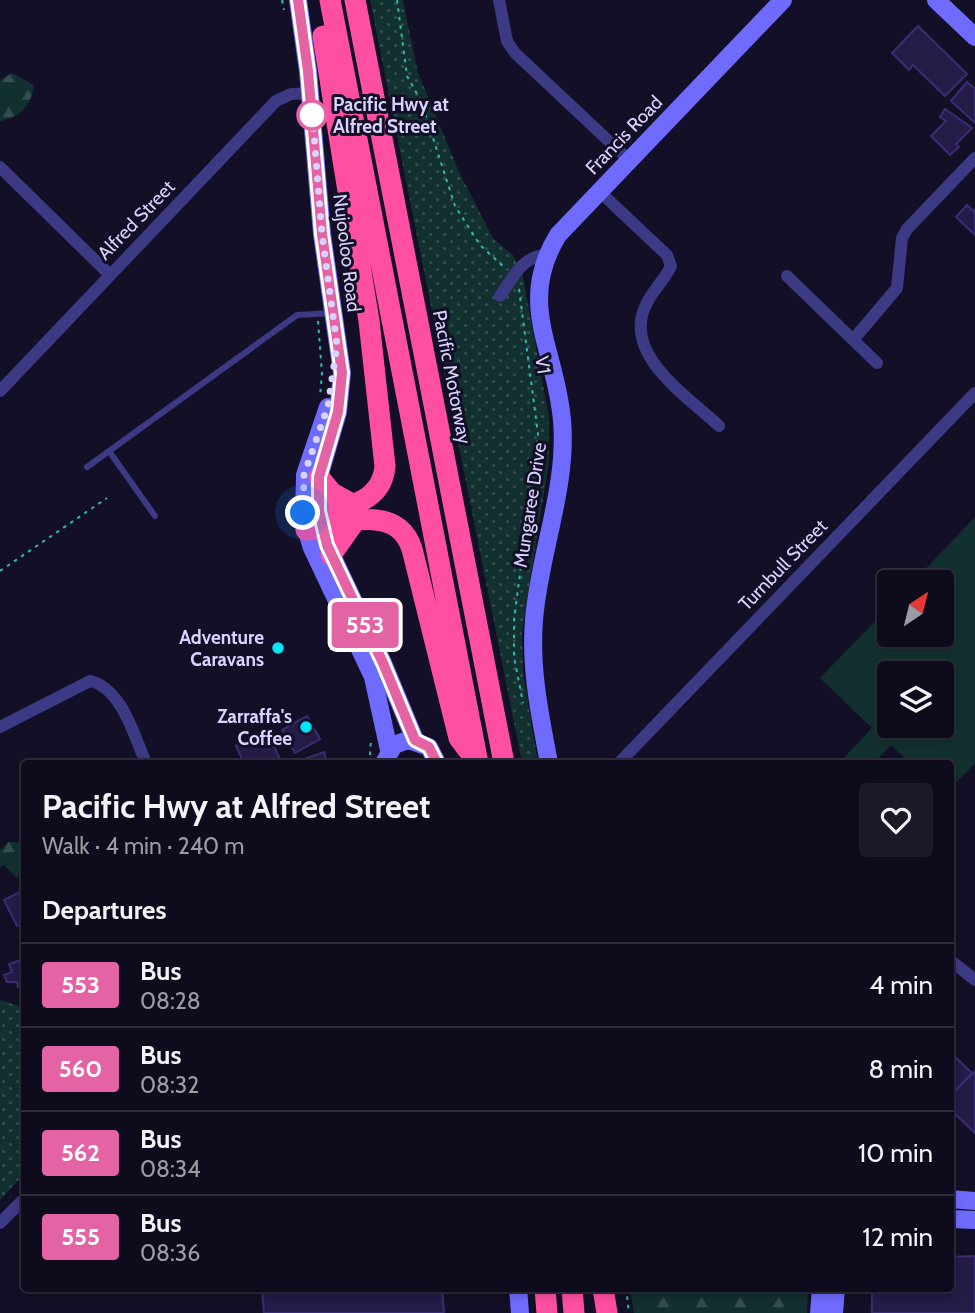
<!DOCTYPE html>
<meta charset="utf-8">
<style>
:root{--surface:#0e0b1c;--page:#1c1929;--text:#f1f3f6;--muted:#9b9ba3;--line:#2e2b3b}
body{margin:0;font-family:Cabin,sans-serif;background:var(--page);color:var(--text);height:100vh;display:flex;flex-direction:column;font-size:26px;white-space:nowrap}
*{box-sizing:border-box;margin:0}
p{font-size:23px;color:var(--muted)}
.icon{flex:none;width:38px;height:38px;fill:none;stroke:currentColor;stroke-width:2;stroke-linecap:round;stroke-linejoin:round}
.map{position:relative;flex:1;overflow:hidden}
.details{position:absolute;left:21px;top:760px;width:933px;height:532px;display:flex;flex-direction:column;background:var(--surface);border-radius:7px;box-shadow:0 4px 10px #0003,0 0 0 2px var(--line)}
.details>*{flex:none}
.badge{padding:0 14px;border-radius:5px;font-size:24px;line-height:46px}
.needle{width:46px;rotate:35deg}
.controls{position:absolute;left:877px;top:570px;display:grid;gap:14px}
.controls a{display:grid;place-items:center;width:77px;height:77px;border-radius:7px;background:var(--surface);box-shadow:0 4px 10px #0003,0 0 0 2px var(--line);font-size:35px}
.you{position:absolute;width:35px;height:35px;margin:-18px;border:5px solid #fff;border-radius:50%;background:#1a73e8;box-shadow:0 0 0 10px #1a73e833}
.map>.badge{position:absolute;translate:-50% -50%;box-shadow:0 0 0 4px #fff}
h2{padding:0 21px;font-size:26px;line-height:63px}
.round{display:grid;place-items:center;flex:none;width:74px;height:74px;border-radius:7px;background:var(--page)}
.headline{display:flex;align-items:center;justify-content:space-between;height:119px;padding:0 21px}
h1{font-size:33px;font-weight:700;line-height:52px}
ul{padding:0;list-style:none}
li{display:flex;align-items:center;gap:21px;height:84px;padding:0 21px;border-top:2px solid var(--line)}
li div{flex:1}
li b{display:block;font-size:26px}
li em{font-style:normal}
li .badge{min-width:77px;font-weight:700;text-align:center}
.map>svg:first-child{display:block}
.grass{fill:#12302f;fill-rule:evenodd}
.forest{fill:url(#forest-firs)}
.park{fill:url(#park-dots)}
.building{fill:#241b47;stroke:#3b2d73;stroke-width:2}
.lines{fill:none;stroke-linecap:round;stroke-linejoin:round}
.path{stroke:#2fb8b0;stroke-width:2;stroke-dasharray:3.5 5;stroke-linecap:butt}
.lane{stroke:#3d3a85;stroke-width:6}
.street{stroke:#3d3a85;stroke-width:12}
.secondary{stroke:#6f6bff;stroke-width:18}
.highway{stroke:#ff4fa3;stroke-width:21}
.line-casing{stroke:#fff;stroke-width:16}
.line{stroke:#e463a4;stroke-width:10}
.walk{stroke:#d9d4ff;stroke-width:7;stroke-dasharray:0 12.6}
.stop-dot{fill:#fff;stroke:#e463a4;stroke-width:3.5}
.poi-dot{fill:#00e5ff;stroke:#130f26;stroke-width:2.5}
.labels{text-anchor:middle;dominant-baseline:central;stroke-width:6;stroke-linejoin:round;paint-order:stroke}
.stop-label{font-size:19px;font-weight:bold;fill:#d9d4ff;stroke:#130f26;text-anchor:start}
.street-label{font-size:19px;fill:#d9d4ff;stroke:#130f26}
.poi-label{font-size:19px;font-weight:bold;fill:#d9d4ff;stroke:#130f26;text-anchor:end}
</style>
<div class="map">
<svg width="975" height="1313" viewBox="0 0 975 1313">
<defs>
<pattern id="forest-firs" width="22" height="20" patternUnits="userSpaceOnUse" patternTransform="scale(1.75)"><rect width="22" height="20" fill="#12302f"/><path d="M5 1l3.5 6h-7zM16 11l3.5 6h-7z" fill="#344d4e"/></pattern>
<pattern id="park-dots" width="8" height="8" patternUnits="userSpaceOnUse" patternTransform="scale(1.75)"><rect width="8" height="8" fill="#12302f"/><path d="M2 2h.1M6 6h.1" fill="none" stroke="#344d4e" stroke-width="1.8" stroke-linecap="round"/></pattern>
</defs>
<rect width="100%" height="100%" fill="#130f26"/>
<path class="grass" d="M 975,517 L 975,763 L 950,789 L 950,763 L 910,763 L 891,745 L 874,763 L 839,763 L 872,728 L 820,678 L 889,607 L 889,635 L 942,635 L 942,583 L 912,583 ZM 889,674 L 942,674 L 942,726 L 889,726 Z"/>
<path class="forest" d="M 12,73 L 34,85 C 31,106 21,117 0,121 L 0,80 Z
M 8,842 L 24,842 L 24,872 L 17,878 L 4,865 L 0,867 L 0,850 Z
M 630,1288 L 808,1288 L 807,1313 L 634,1313 Z"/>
<path class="park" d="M 370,0 L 403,0 L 418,73 L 460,174 L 493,238 L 513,255 L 523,276 L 549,418 L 549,461 L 522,632 L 523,672 L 538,763 L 522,763 Z
M 0,1000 L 24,1007 L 24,1174 L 0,1200 Z"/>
<path class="building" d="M 918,26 L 967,74 L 945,96 L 913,65 L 909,70 L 892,53 Z
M 967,82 L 975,89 L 975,123 L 951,101 Z
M 945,109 L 972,128 L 956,144 L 959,147 L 950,155 L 931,136 L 946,121 L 940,117 Z
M 967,205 L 973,211 L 975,209 L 975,235 L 956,217 Z
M 307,716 L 320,739 L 295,753 L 282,730 Z
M 266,730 L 282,763 L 244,763 L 236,746 Z
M 324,752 L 327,763 L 309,763 L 307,758 Z
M 24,890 L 24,923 L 17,926 L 4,900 Z
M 24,959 L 24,985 L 18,987 L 17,982 L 7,982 L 4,975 L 12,972 L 9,964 Z
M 950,1052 L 972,1073 L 950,1096 Z
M 975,1071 L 975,1133 L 950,1109 L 950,1096 Z
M 975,1256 L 975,1313 L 872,1313 L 872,1288 L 950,1288 L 950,1257 Z
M 262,1288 L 442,1288 L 444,1313 L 264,1313 Z"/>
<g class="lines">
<path class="path" d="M 282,0 L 284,10
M 397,0 L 407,76 L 421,101 L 455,206 L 480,245 L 505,268
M 519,289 L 538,434 L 514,620 L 514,657 L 523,703
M 318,321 L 322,374 L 320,396
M 0,571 L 107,498
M 370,755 L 371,740
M 626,1288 L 629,1313"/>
<path class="lane" d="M 109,451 L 155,516
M 87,467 L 297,315 L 332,313"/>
<path class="street" d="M 499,0 L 507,41 L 515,53 L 629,160
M 0,167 L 110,275
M 599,191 L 667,255 L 671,266 C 664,281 651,292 645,307 C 623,356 689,397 719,426
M 787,276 L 877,363
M 500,296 C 513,278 522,256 546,255
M 853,340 L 897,288 L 902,238 L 907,229 L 975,158
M 0,391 L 276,101 L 291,94 L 310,93
M 0,727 L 90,681 C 122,688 134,736 146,763
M 619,763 L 975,393
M 950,960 L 975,980
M 0,1223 L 24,1199"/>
<path class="secondary" d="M 298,0 L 308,71 L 322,234 L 342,373 L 338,412 L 319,477 L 320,519 L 327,545 L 383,663 L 415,740
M 936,0 L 975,37
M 328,407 L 305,475 L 304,522 L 312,548 L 373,677 L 389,750
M 384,763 L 394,745 L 408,740 L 429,747 L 437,763
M 549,763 C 540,715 530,669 534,620 C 539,554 568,487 562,420 C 556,349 516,304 558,235 L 783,0
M 950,1199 L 975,1201
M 950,1219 L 975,1220
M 518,1288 L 520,1313
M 819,1313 L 821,1288
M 834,1313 L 836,1288"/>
<path class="highway" d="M 330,0 L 478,763
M 355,0 L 504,763
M 319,477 L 332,493 L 352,504
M 303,513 C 336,510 382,507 385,466 L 369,321 L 323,36
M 306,530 C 341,524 397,502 412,549 L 459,738 L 468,750
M 331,555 L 355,521
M 545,1288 L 547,1313
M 572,1288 L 574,1313
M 603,1288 L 607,1313"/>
</g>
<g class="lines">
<g class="line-casing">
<path id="line" d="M 298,0 L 308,71 L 322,234 L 342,373 L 338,412 L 319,477 L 319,511 L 327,545 L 383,663 L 415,740 L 429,747 L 437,763"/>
</g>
<use href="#line" class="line"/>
<path class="walk" d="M 303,513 L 304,475 L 328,406 L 337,345 L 322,234 L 312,110 L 312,115"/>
</g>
<circle class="stop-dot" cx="312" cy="115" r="14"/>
<g class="poi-dot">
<circle cx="278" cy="648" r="7"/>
<circle cx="306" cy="727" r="7"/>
</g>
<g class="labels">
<g class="stop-label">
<text x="333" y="104">Pacific Hwy at<tspan x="333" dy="22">Alfred Street</tspan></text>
</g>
<g class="street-label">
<text transform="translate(624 135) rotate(-46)">Francis Road</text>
<text transform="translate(136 220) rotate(-46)">Alfred Street</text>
<text transform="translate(347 253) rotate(83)">Nujooloo Road</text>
<text transform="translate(543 365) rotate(82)">V1</text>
<text transform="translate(452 377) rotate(79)">Pacific Motorway</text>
<text transform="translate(530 505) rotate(-81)">Mungaree Drive</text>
<text transform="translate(783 565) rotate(-46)">Turnbull Street</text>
</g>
<g class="poi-label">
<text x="264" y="637">Adventure<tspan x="264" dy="22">Caravans</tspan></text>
<text x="292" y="716">Zarraffa's<tspan x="292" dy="22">Coffee</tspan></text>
</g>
</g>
</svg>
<div class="controls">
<a><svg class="needle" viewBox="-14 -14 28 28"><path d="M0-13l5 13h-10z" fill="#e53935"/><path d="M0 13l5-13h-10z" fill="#9b9ba3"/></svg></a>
<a><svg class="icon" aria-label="layers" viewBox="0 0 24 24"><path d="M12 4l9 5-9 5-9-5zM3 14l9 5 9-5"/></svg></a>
</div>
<div class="you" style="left:303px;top:513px"></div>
<b class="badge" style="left:365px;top:625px;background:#e463a4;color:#fff">553</b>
<section class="details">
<div class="headline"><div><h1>Pacific Hwy at Alfred Street</h1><p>Walk · 4 min · 240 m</p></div><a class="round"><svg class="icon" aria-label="heart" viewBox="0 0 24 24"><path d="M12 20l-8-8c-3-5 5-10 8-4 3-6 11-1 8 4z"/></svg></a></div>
<h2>Departures</h2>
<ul>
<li><span class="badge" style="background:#e463a4;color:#fff">553</span><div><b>Bus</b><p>08:28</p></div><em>4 min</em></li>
<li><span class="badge" style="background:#e463a4;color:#fff">560</span><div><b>Bus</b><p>08:32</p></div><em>8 min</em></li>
<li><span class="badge" style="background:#e463a4;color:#fff">562</span><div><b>Bus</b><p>08:34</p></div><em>10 min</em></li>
<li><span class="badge" style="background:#e463a4;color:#fff">555</span><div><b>Bus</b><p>08:36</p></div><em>12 min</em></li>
</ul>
</section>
</div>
